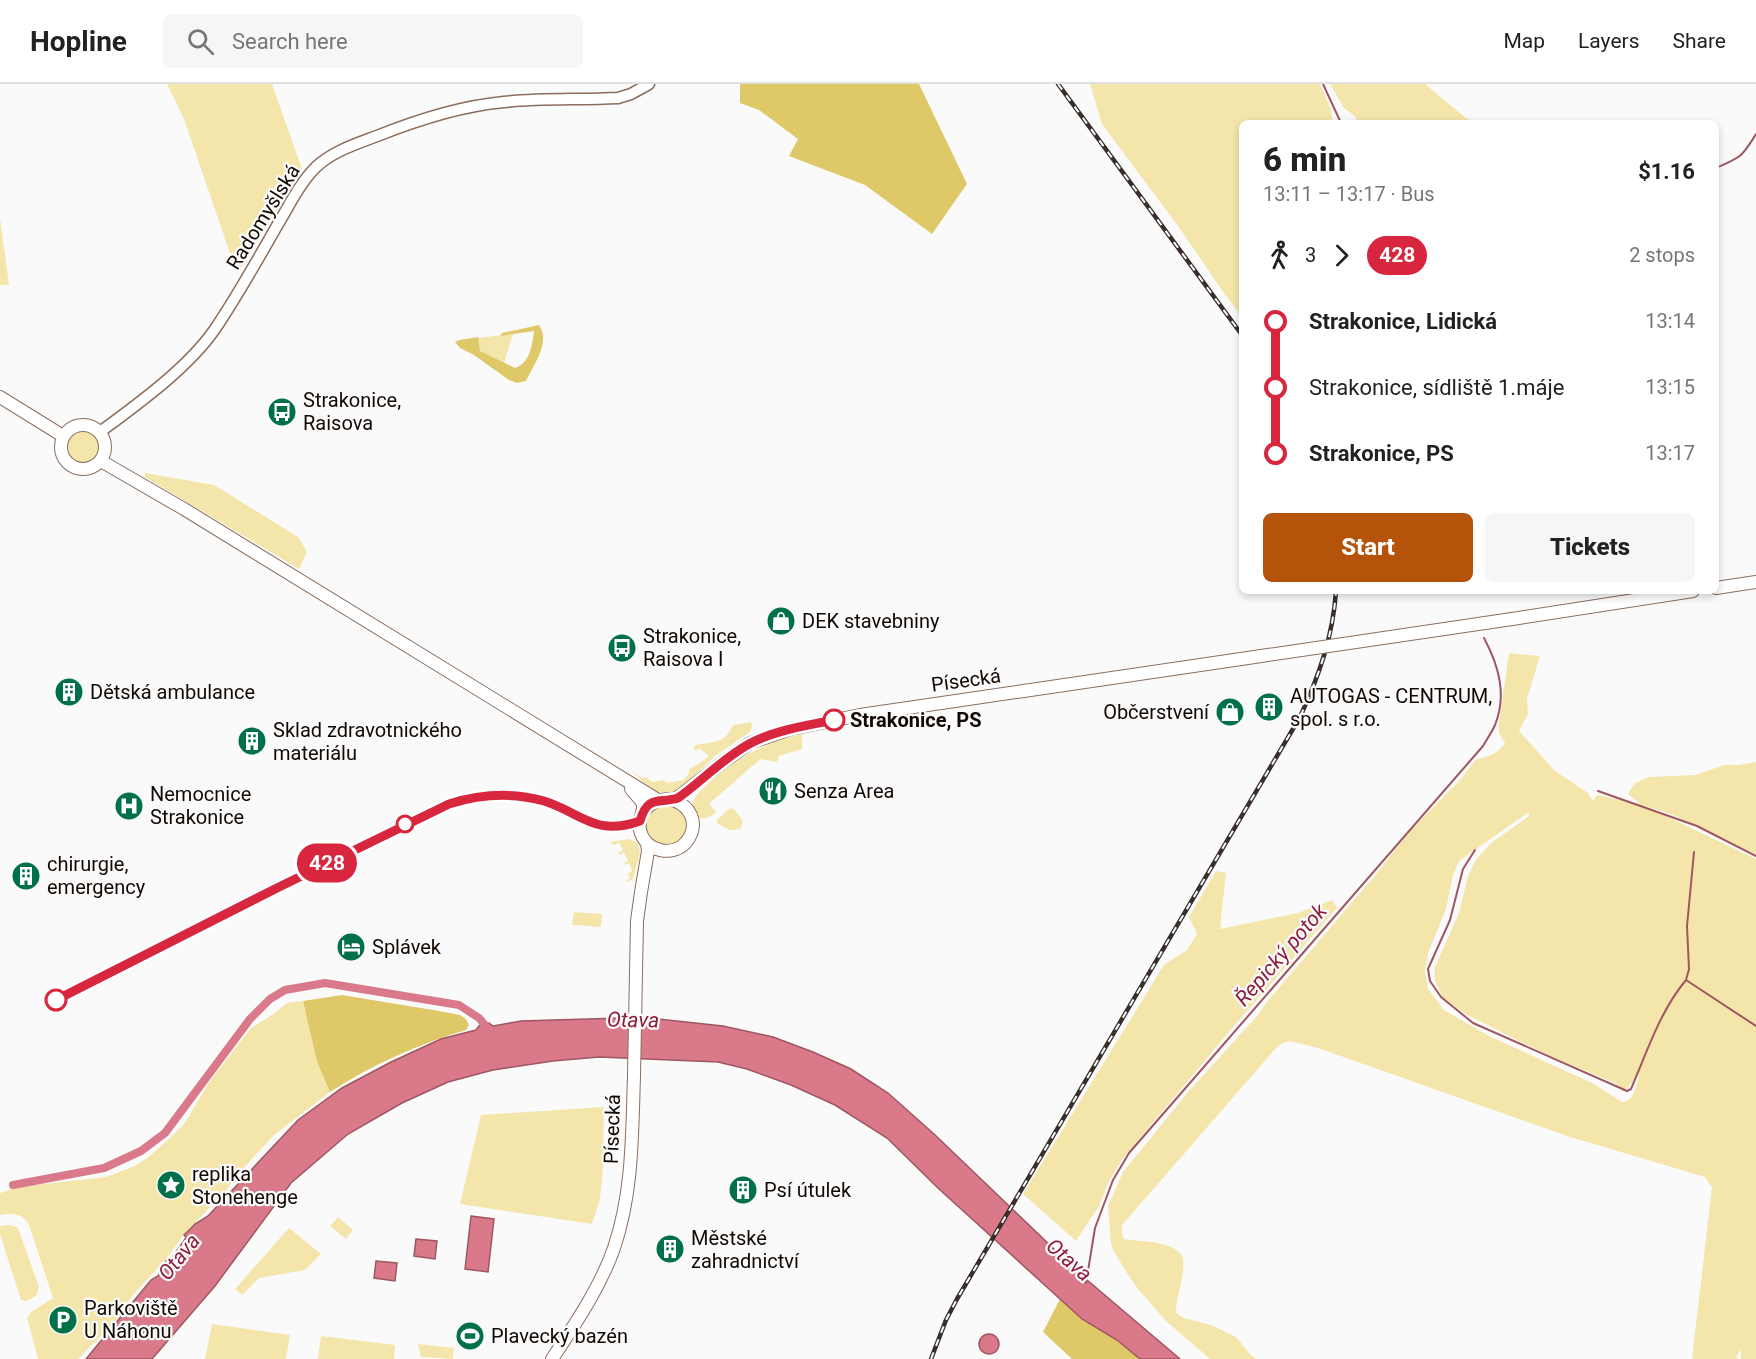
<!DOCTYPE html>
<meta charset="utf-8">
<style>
:root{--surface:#fff;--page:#f6f6f6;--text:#222;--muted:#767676;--line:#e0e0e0;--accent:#b45309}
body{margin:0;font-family:Roboto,sans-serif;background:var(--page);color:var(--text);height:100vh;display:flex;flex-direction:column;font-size:22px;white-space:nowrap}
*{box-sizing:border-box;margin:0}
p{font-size:20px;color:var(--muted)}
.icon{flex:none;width:33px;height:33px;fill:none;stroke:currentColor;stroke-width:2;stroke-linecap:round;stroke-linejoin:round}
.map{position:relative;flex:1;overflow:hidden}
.details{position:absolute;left:1239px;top:36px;width:480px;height:474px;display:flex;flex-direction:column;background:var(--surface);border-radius:9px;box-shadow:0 3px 9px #0003}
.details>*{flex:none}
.badge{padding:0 12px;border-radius:20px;font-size:21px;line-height:39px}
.map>.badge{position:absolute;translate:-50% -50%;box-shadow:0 0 0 3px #fff}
.legs{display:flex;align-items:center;gap:9px;height:66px;padding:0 24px;font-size:20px}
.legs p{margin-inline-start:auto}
.overview{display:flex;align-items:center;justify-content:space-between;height:102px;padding:0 24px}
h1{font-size:33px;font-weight:800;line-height:45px}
.action{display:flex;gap:12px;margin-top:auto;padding:12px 24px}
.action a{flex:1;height:69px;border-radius:9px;background:var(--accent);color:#fff;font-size:24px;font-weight:800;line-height:69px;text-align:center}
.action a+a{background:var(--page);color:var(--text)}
ul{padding:0 24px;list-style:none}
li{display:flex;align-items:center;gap:21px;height:66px;font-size:22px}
li i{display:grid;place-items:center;width:9px;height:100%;margin:0 8px;background:currentColor}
li i::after{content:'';width:15px;height:15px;margin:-8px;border:4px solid;border-radius:50%;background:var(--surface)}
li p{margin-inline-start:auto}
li:first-child i{background:linear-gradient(#0000 50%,currentColor 0)}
li:last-child i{background:linear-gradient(currentColor 50%,#0000 0)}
header{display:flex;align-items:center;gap:36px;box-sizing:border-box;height:84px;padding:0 30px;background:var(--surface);border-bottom:2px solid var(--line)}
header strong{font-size:28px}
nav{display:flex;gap:33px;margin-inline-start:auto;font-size:21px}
.search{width:420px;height:54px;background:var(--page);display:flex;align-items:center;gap:15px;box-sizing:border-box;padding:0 21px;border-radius:9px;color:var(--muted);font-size:22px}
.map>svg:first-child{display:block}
.green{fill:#f4e6ab;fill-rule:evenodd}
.forest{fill:#dfc868}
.water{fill:#d97989;stroke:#9e5761;stroke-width:1.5}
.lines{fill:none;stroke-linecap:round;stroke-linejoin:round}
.stream{stroke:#9e5761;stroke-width:2}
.canal{stroke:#d97989;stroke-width:8}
.secondary-casing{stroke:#8c6e5c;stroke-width:13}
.primary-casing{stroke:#8c6e5c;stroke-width:14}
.secondary{stroke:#fff;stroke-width:10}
.primary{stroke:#fff;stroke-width:12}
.rail-casing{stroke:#382f2b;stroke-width:4.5}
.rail{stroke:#fafafa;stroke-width:2;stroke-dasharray:7;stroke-linecap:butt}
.primary-bridge-casing{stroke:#8c6e5c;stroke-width:14;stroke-linecap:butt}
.primary-bridge{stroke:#fff;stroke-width:12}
.line-1-casing{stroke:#fff;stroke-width:14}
.line-1{stroke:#d7263d;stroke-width:9}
.stop-1-dot{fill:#fff;stroke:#d7263d;stroke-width:3}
.labels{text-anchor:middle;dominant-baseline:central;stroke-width:4.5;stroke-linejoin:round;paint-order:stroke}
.street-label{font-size:20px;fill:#130904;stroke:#fafafa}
.poi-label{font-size:20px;fill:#130904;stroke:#fafafa;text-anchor:start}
.stop-label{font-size:20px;font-weight:bold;fill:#130904;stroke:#fafafa;text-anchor:start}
.water-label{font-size:21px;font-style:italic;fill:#8f1c3c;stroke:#fafafa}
</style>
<header>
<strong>Hopline</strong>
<div class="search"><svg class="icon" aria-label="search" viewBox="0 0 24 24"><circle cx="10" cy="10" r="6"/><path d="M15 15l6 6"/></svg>Search here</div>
<nav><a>Map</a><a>Layers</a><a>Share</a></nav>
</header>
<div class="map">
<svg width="1756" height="1275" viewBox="0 0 1756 1275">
<rect width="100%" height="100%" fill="#fafafa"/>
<path class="green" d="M 167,0 L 272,0 L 302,85 L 237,190 L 184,35 Z
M 1090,0 L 1320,0 L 1331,26 L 1333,39 L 1242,39 L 1242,233 L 1226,212 L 1178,142 L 1102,40 Z
M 1330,0 L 1425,0 L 1466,34 L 1475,39 L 1355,39 L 1356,33 L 1344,24 Z
M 0,134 L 9,201 L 0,201 Z
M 513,250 L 504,279 L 480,267 L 478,254 Z
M68 363a16 16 0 1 1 32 0a16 16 0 1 1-32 0Z
M 145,389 L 214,401 L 298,453 L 307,468 L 299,485 L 145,393 Z
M 1509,569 L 1540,572 L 1527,615 L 1528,630 L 1519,647 L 1555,687 L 1588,709 L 1593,717 L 1597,711 L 1640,720 L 1628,710 L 1635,699 L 1649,693 L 1696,691 L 1724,681 L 1739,681 L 1756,678 L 1756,771 L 1673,731 L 1643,721 L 1756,775 L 1756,1275 L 1741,1275 L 1741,1266 L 1736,1272 L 1738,1275 L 1692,1275 L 1712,1103 L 1705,1093 L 1567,1052 L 1318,964 L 1290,957 L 1283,959 L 1277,963 L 1122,1141 L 1122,1150 L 1124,1155 C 1142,1158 1169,1156 1182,1171 C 1187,1190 1176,1210 1176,1229 L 1184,1234 L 1211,1241 L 1236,1253 L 1249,1269 L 1256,1275 L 1210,1275 L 1166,1237 L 1138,1205 L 1125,1186 L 1113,1166 L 1111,1159 L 1108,1122 L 1123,1088 L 1188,1008 L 1257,932 L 1266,919 L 1378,788 L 1408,749 L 1461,695 L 1476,675 C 1488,673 1498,670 1505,659 L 1499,649 L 1499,639 ZM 1529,728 L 1529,732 L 1491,759 L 1476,776 L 1468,792 L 1459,829 L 1435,883 L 1434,894 L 1442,913 L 1467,931 L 1552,973 L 1615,999 L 1624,1008 L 1640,989 C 1636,1000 1635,1018 1622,1018 L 1594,1000 L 1487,951 L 1444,926 L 1428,905 L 1425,888 L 1428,869 L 1446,825 L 1453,791 L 1459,777 Z
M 751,638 L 752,643 L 750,648 L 715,672 L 678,708 L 661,708 L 653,706 L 629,685 L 642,694 L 646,693 L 652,698 L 663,696 L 667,699 L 684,696 L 689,689 L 689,685 L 696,681 L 697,681 L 709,672 L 699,664 L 696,667 L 693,664 L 695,661 C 713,658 725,660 733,641 Z
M 802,650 L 802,665 L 779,672 L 777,678 L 761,675 L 751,683 L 709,720 L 716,728 C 711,733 704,736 697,733 L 691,723 C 695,711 702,705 711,697 C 741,671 763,660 802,650 Z
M645 741a21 21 0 1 1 42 0a21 21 0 1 1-42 0Z
M 730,724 L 735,726 L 743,737 L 741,744 C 732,749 725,744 717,739 L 717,736 Z
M 629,755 L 638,759 L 640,769 L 633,795 L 627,798 L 626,796 L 630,795 L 628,789 L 632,787 L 629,779 L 625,781 L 624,779 L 628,777 L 624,768 L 620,771 L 618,769 L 623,766 L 619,759 L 614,761 L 611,758 Z
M 1216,787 L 1226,789 L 1220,845 L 1298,829 L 1332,816 L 1337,824 L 1234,942 L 1123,1074 L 1108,1099 L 1099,1122 L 1076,1157 L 1023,1110 L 1164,881 L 1187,866 L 1197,850 L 1189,833 Z
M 574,828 L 602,830 L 601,843 L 572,841 Z
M 303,917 L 317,978 L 330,1008 L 274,1051 L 240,1088 L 224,1109 L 184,1150 L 167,1174 L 132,1212 L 112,1241 L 78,1275 L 38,1275 L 27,1234 L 31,1228 L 53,1214 L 29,1141 C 22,1129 13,1129 0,1131 L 0,1109 L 18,1103 L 106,1093 L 135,1082 L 146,1075 L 170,1054 L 184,1040 L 210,997 L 251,944 L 272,931 L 287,919 Z
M 604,1023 L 603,1082 L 600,1115 L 592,1140 L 460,1120 L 481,1031 Z
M 338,1133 L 353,1146 L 346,1155 L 330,1142 Z
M 9,1141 L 17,1143 L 19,1147 L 39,1203 L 36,1212 L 26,1217 L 21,1216 L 0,1150 L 0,1142 Z
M 289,1144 L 321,1170 L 305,1186 L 259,1194 L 242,1211 L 235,1205 Z
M 212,1240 L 290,1251 L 286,1275 L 205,1275 Z
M 321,1252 L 395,1261 L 394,1275 L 318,1275 Z
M 418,1260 L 454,1264 L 453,1275 L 421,1273 Z"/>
<path class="forest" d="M 740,0 L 919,0 L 967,100 L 932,150 L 865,101 L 789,72 L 798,55 L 759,26 L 740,19 Z
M 539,241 C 551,258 534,280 526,297 L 517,299 L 509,296 L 474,271 L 460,264 L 455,258 L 459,256 L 478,253 L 480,267 L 515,284 C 530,279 532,262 534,247 L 500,252 L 502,249 Z
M 342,911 L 439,927 L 460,931 L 466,935 L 469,941 L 466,946 C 417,961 373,980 330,1008 L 317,978 L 303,917 Z
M 1060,1215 L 1082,1235 L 1117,1256 L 1140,1275 L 1072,1275 L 1043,1248 Z"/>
<path class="water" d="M 621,934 L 658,935 L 723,942 L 773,953 L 813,968 L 851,985 L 888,1009 L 934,1050 L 1080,1190 L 1180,1275 L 1140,1275 L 1117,1256 L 1082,1235 L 939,1105 L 887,1054 L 835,1021 L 791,1001 L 747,985 L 718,978 L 599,973 L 553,977 L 493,986 L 448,998 L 402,1019 L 348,1050 L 291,1099 L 215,1202 L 152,1275 L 86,1275 L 151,1196 L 158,1192 L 167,1175 L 175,1180 L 180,1173 L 189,1157 L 184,1151 L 195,1140 L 208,1132 L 298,1036 L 342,1004 L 391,978 L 441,955 L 476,946 L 479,942 L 489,939 L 493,942 L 521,937 Z
M 471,1132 L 494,1135 L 488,1188 L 465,1185 Z
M 416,1155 L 437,1157 L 435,1175 L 414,1172 Z
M 376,1177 L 397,1179 L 395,1197 L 374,1194 Z
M979 1260a10 10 0 1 1 20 0a10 10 0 1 1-20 0Z"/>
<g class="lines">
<path class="stream" d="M 1323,0 L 1341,39
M 1716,84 C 1741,73 1742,73 1756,50
M 1598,707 L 1697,742 L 1756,772
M 1475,766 L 1463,785 L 1450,836 L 1428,885 L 1430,897 L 1441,913 L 1473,939 L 1627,1007 L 1631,1005 C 1647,968 1660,927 1686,896 L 1756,942
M 1686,896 L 1689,885 L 1687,842 L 1694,768
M 170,1177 L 186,1154
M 1086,1199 L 1095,1144 L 1113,1096 L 1129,1069 L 1483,662 C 1487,655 1492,648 1495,641 C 1507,611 1499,582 1484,554"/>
<path class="canal" d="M 13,1101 L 104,1084 L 141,1067 L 165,1049 L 250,935 L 270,915 L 285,906 L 325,899 L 459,921 L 479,934 L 490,947"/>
<g class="secondary-casing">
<path id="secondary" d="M 100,348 C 138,320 188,284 215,245 C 238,211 258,175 278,140 C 290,120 300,99 316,83 C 333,67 356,60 377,52 C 417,36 460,22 504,18 C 541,14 580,16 618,14 L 631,10 L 649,0"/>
</g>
<g class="primary-casing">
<path id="primary" d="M 0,313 L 63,352
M61 363a22 22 0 1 1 44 0a22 22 0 1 1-44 0Z
M 101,377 L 184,425 L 658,716
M 1716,504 L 1756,498
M 1512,535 L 1693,507
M 631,705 L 643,719 C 644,728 638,737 640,746 C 645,768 674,774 687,757 C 709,728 664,696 642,730
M 673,716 L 681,711 L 723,678 L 750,659 L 791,645 L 860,631 L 1241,575
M 552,1275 C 575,1240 600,1204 614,1164 C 633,1108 632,1050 634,992 C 635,941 636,889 637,837 L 641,808 L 648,767 L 647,759"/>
</g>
<use href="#secondary" class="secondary"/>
<use href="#primary" class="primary"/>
<g class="rail-casing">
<path id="rail" d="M 1058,0 L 1242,251
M 931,1275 L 946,1236 L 957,1215 L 1300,633 C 1319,592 1333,552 1336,507"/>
</g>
<use href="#rail" class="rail"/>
<g class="primary-bridge-casing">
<path id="primary-bridge" d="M 1241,575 L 1512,535"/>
</g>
<use href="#primary-bridge" class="primary-bridge"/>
</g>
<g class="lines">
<g class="line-1-casing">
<path id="line-1" d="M 56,916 L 277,804 L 449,720 C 481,710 512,708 544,717 C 582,729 595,753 640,737 C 648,710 659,720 678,714 C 702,697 722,675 749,660 C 775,646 805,642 834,636"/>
</g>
<use href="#line-1" class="line-1"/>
</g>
<defs>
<g id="bus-disc" transform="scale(1.5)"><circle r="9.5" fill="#007049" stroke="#fafafa"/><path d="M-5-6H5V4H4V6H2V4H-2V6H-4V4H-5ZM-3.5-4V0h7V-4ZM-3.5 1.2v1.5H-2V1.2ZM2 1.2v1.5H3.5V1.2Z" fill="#fff"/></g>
<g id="shop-disc" transform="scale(1.5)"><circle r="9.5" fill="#007049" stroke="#fafafa"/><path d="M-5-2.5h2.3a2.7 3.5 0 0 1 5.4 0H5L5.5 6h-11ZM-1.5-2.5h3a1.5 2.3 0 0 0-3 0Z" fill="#fff"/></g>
<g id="building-disc" transform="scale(1.5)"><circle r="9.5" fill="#007049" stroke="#fafafa"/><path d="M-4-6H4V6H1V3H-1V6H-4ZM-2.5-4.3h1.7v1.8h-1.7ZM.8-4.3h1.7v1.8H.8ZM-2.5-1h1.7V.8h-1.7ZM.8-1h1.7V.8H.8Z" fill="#fff"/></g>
<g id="restaurant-disc" transform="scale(1.5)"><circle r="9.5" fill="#007049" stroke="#fafafa"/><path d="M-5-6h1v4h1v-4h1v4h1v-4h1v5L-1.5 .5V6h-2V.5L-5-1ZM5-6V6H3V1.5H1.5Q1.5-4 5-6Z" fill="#fff"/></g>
<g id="hospital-disc" transform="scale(1.5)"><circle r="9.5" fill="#007049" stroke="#fafafa"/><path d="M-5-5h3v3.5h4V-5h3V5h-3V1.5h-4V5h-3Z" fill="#fff"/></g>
<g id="hotel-disc" transform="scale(1.5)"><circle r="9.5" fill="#007049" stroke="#fafafa"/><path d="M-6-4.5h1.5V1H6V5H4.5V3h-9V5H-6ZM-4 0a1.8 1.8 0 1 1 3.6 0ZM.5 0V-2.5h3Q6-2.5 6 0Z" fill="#fff"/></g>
<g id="sight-disc" transform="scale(1.5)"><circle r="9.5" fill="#007049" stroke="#fafafa"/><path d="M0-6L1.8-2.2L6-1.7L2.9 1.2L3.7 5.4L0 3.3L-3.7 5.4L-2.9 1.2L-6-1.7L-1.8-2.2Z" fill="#fff"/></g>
<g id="parking-disc" transform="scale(1.5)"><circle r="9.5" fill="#007049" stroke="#fafafa"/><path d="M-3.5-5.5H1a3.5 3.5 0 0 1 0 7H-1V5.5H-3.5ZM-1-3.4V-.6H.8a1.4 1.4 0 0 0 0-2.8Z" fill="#fff"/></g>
<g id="stadium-disc" transform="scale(1.5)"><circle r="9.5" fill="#007049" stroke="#fafafa"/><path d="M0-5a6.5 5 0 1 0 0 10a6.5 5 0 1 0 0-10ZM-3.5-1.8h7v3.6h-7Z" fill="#fff"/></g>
</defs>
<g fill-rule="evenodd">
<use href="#bus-disc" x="282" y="328"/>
<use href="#shop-disc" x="781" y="537"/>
<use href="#bus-disc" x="622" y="564"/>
<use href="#building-disc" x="69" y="608"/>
<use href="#building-disc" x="1269" y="623"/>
<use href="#shop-disc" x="1230" y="628"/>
<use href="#building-disc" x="252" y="657"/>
<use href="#restaurant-disc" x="773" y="707"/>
<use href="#hospital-disc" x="129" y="722"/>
<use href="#building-disc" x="26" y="792"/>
<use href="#hotel-disc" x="351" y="863"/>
<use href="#sight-disc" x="171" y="1101"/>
<use href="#building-disc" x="743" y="1106"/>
<use href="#building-disc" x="670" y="1165"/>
<use href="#parking-disc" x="63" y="1236"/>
<use href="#stadium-disc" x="470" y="1252"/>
</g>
<g class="stop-1-dot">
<circle cx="834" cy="636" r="10"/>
<circle cx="405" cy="740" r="8"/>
<circle cx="56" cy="916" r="10"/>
</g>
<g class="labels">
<g class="street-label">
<text transform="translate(263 133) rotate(-58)">Radomyšlská</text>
<text transform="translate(966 596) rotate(-8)">Písecká</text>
<text transform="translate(612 1045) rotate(-88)">Písecká</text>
</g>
<g class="poi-label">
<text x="303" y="316">Strakonice,<tspan x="303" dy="23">Raisova</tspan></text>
<text x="802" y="537">DEK stavebniny</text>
<text x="643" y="552">Strakonice,<tspan x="643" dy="23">Raisova I</tspan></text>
<text x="90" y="608">Dětská ambulance</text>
<text x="1290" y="612">AUTOGAS - CENTRUM,<tspan x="1290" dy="23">spol. s r.o.</tspan></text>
<text x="1209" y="628" text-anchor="end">Občerstvení</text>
<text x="273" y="646">Sklad zdravotnického<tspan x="273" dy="23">materiálu</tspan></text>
<text x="794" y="707">Senza Area</text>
<text x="150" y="710">Nemocnice<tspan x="150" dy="23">Strakonice</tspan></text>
<text x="47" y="780">chirurgie,<tspan x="47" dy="23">emergency</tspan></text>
<text x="372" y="863">Splávek</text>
<text x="192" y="1090">replika<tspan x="192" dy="23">Stonehenge</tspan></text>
<text x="764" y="1106">Psí útulek</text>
<text x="691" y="1154">Městské<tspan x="691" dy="23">zahradnictví</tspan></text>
<text x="84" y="1224">Parkoviště<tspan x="84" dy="23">U Náhonu</tspan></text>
<text x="491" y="1252">Plavecký bazén</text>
</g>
<g class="stop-label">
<text x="850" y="636">Strakonice, PS</text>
</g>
<g class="water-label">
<text transform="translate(1281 871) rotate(-49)">Řepický potok</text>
<text transform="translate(633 936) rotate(1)">Otava</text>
<text transform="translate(179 1173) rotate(-51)">Otava</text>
<text transform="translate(1069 1176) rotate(41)">Otava</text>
</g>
</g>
</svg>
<b class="badge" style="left:327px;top:779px;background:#d7263d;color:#fff">428</b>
<section class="details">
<div class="overview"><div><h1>6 min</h1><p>13:11 – 13:17 · Bus</p></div><b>$1.16</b></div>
<div class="legs"><svg class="icon" aria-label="walk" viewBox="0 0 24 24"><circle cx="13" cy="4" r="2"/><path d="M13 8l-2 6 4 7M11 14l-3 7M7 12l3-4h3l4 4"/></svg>3<svg class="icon" aria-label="forward" viewBox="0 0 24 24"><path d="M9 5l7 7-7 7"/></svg><b class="badge" style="background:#d7263d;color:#fff">428</b><p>2 stops</p></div>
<ul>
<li><i style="color:#d7263d"></i><b>Strakonice, Lidická</b><p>13:14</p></li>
<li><i style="color:#d7263d"></i><span>Strakonice, sídliště 1.máje</span><p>13:15</p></li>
<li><i style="color:#d7263d"></i><b>Strakonice, PS</b><p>13:17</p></li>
</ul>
<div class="action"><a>Start</a><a>Tickets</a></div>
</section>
</div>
